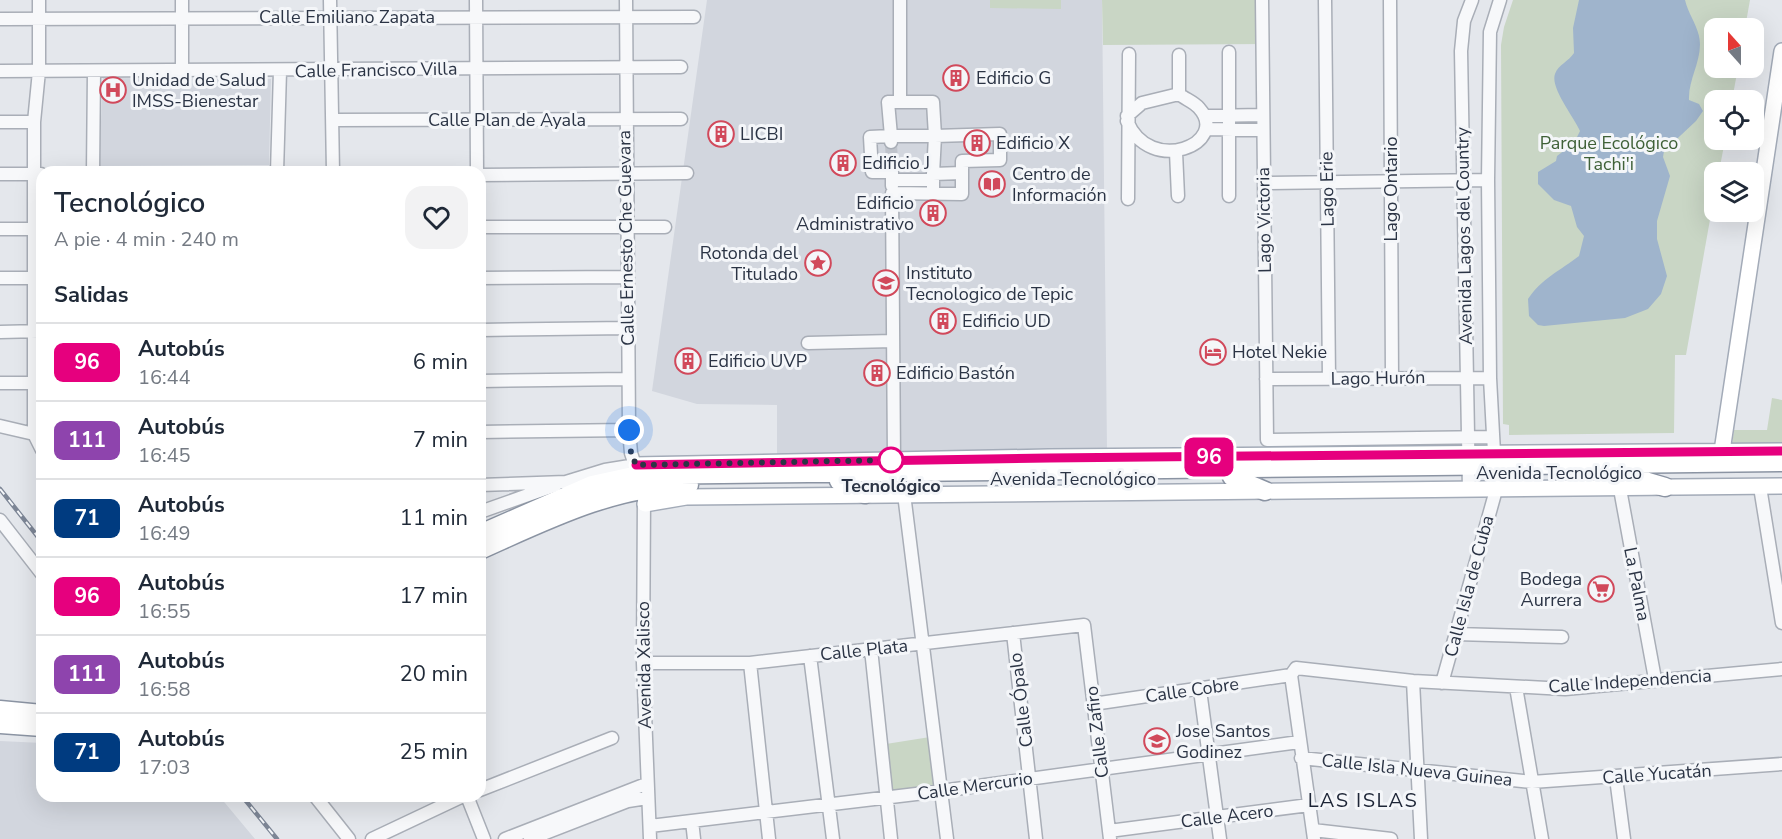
<!DOCTYPE html>
<html lang="es">
<meta charset="utf-8">
<style>
:root{--surface:#fff;--page:#f2f2f3;--text:#1f2937;--muted:#747a83;--line:#e0e1e3}
body{margin:0;font-family:"Nunito Sans",sans-serif;background:var(--page);color:var(--text);height:100vh;display:flex;flex-direction:column;font-size:22px;white-space:nowrap}
*{box-sizing:border-box;margin:0}
p{font-size:20px;color:var(--muted)}
.icon{flex:none;width:33px;height:33px;fill:none;stroke:currentColor;stroke-width:2;stroke-linecap:round;stroke-linejoin:round}
.map{position:relative;flex:1;overflow:hidden}
.drawer{position:absolute;left:36px;top:166px;width:450px;height:636px;display:flex;flex-direction:column;background:var(--surface);border-radius:18px;box-shadow:0 6px 24px #0002}
.drawer>*{flex:none}
.badge{padding:0 12px;border-radius:9px;font-size:21px;line-height:39px}
.needle{width:39px;rotate:339deg}
.fabs{position:absolute;left:1704px;top:18px;display:grid;gap:12px}
.fabs a{display:grid;place-items:center;width:60px;height:60px;border-radius:12px;background:var(--surface);box-shadow:0 6px 24px #0002;font-size:30px}
.you{position:absolute;width:30px;height:30px;margin:-15px;border:4px solid #fff;border-radius:50%;background:#1a73e8;box-shadow:0 0 0 9px #1a73e833}
.map>.badge{position:absolute;translate:-50% -50%;box-shadow:0 0 0 3px #fff}
h2{padding:0 18px;font-size:22px;line-height:54px}
.round{display:grid;place-items:center;flex:none;width:63px;height:63px;border-radius:18px;background:var(--page)}
.headline{display:flex;align-items:center;justify-content:space-between;height:102px;padding:0 18px}
h1{font-size:28px;font-weight:600;line-height:45px}
ul{padding:0;list-style:none}
li{display:flex;align-items:center;gap:18px;height:78px;padding:0 18px;border-top:2px solid var(--line)}
li div{flex:1}
li b{display:block;font-size:22px}
li em{font-style:normal}
li .badge{min-width:66px;font-weight:700;text-align:center}
.map>svg:first-child{display:block}
.built{fill:#d2d6de}
.green{fill:#c9d6c5}
.water{fill:#9fb4cc}
.lines{fill:none;stroke-linecap:round;stroke-linejoin:round}
.minor-tunnel{stroke:#bfc3cb;stroke-width:12;stroke-dasharray:12 6;stroke-linecap:butt}
.minor-casing{stroke:#a9aeb7;stroke-width:15}
.major-casing{stroke:#a3abb8;stroke-width:18}
.highway-casing{stroke:#8b94a3;stroke-width:21}
.minor{stroke:#f7f8fa;stroke-width:12}
.major{stroke:#fff;stroke-width:15}
.highway{stroke:#fff;stroke-width:18}
.rail-casing{stroke:#7d8696;stroke-width:4.5}
.rail{stroke:#f4f6f9;stroke-width:2;stroke-dasharray:7;stroke-linecap:butt}
.line-casing{stroke:#fff;stroke-width:14}
.line{stroke:#e6007e;stroke-width:9}
.walk{stroke:#2b3445;stroke-width:6;stroke-dasharray:0 10.8}
.stop-dot{fill:#fff;stroke:#e6007e;stroke-width:3}
.labels{text-anchor:middle;dominant-baseline:central;stroke-width:6;stroke-linejoin:round;paint-order:stroke}
.street-label{font-size:18px;fill:#2b3445;stroke:#f4f6f9}
.poi-label{font-size:18px;fill:#2b3445;stroke:#f4f6f9;text-anchor:start}
.park-label{font-size:18px;fill:#3f6138;stroke:#f4f6f9}
.stop-label{font-size:18px;font-weight:bold;fill:#2b3445;stroke:#f4f6f9}
.neighbourhood-label{font-size:20px;letter-spacing:1.5px;fill:#1d2536;stroke:#f4f6f9}
</style>
<div class="map">
<svg width="1782" height="839" viewBox="0 0 1782 839">
<rect width="100%" height="100%" fill="#e4e7ec"/>
<path class="built" d="M 707,0 L 1102,0 L 1107,449 L 777,455 L 777,405 L 697,404 L 652,391 Z
M 103,78 L 271,79 L 269,165 L 99,166 Z
M 0,741 L 42,743 L 42,796 L 220,797 L 255,839 L 0,839 Z"/>
<path class="green" d="M 990,0 L 1061,0 L 1061,9 L 990,8 Z
M 1102,0 L 1267,0 L 1268,44 L 1103,45 Z
M 1513,0 L 1750,0 L 1745,28 L 1714,28 L 1714,68 L 1738,68 L 1732,100 L 1714,100 L 1714,140 L 1725,140 L 1719,172 L 1714,172 L 1714,197 L 1686,355 L 1675,355 L 1674,433 L 1509,435 L 1509,425 L 1503,424 L 1501,45 L 1504,27 Z
M 1772,398 L 1782,400 L 1782,445 L 1732,445 L 1734,430 L 1767,430 Z
M 930,737 L 936,789 L 893,794 L 886,744 Z"/>
<path class="water" d="M 1579,0 L 1685,0 C 1688,13 1696,23 1699,36 C 1704,58 1688,78 1689,100 L 1699,104 L 1703,111 L 1696,121 L 1664,151 L 1663,157 L 1670,176 L 1657,221 L 1657,239 L 1667,276 L 1661,294 L 1648,309 L 1625,318 L 1544,326 L 1538,325 L 1529,316 L 1528,299 C 1541,279 1561,270 1579,256 L 1584,236 L 1577,227 L 1571,206 L 1554,200 L 1538,184 L 1538,172 L 1556,161 L 1557,156 L 1574,143 L 1580,131 C 1574,117 1550,88 1555,74 C 1558,65 1569,61 1574,53 L 1573,28 Z"/>
<g class="lines">
<path class="minor-tunnel" d="M 891,144 L 892,162"/>
<g class="minor-casing">
<path id="minor" d="M 39,0 L 39,71 L 34,122 L 34,434 L 42,450
M 182,0 L 182,70
M 330,0 L 333,172
M 476,0 L 477,172
M 626,0 L 629,430 L 631,453 L 637,471
M 900,0 L 900,102
M 1262,0 L 1267,440 L 1493,437
M 1325,0 L 1329,379
M 1390,0 L 1392,378
M 0,19 L 694,17
M 1229,52 L 1229,196
M 1179,55 L 1179,94
M 0,71 L 681,67
M 888,102 L 933,102 L 935,136 L 891,136 Z
M 1127,116 L 1142,103 L 1179,94 C 1185,99 1194,102 1199,108 C 1231,143 1150,177 1127,121
M 1205,116 L 1263,115
M 333,120 L 681,119
M 0,122 L 34,122
M 1206,129 L 1263,130
M 891,142 L 891,136 L 870,137 L 872,172 L 892,172 L 892,180
M 1176,152 L 1178,196
M 93,172 L 94,72
M 277,172 L 280,71
M 0,174 L 41,174
M 933,174 L 935,136 L 1000,134 L 1000,160 L 962,161 L 962,173
M 480,175 L 687,173
M 1264,183 L 1488,180
M 892,186 L 892,180 L 933,180
M 1128,199 L 1129,54
M 480,227 L 665,227
M 0,229 L 34,229
M 0,278 L 41,278
M 480,278 L 628,277
M 480,330 L 627,328
M 0,332 L 41,331
M 808,343 L 893,341
M 1266,379 L 1490,378
M 480,381 L 628,379
M 0,383 L 41,383
M 0,426 L 34,434
M 480,432 L 629,430
M 894,460 L 892,193 L 962,194 L 962,173 L 933,174 L 933,194
M 480,485 L 566,482 L 605,470 L 636,465
M 1760,487 L 1782,623
M 1620,489 L 1655,679
M 1469,490 L 1461,51 L 1464,21 L 1472,0
M 904,494 L 947,839
M 644,497 L 643,663 L 650,839
M 480,512 L 556,485
M 0,520 L 42,574
M 1013,633 L 1036,839
M 1456,634 L 1562,637
M 871,649 L 891,839
M 810,656 L 833,839
M 643,663 L 750,663 L 1084,625 L 1110,839
M 750,663 L 769,839
M 1291,675 L 1296,668 L 1413,681 L 1565,689 L 1782,669
M 1291,675 L 1314,839
M 1413,681 L 1421,839
M 1442,683 L 1496,490 L 1490,378 L 1488,180 L 1490,32 L 1500,0
M 1516,687 L 1542,839
M 1200,690 L 1220,839
M 1093,704 L 1291,675
M 1301,758 L 1532,782 L 1782,764
M 1616,778 L 1624,839
M 480,790 L 612,738
M 315,796 L 349,839
M 467,796 L 484,839
M 692,821 L 694,839
M 650,826 L 941,791 L 1299,742
M 1313,830 L 1391,839
M 1109,831 L 1309,805
M 372,839 L 463,796
M 505,839 L 646,784
M 530,839 L 628,801 L 647,798"/>
</g>
<g class="major-casing">
<path id="major" d="M 1722,451 L 1782,51
M 636,465 L 1049,457 L 1782,451
M 645,504 L 686,497 L 1782,486"/>
</g>
<g class="highway-casing">
<path id="highway" d="M 1617,473 L 1665,487
M 1232,477 L 1265,491
M 839,481 L 865,494
M 480,534 L 592,485 L 638,475 L 1782,462
M 480,550 C 547,520 614,486 689,485
M 0,710 L 42,714
M 0,724 L 42,727"/>
</g>
<use href="#minor" class="minor"/>
<use href="#major" class="major"/>
<use href="#highway" class="highway"/>
<g class="rail-casing">
<path id="rail" d="M 0,489 L 42,542
M 242,796 L 277,839"/>
</g>
<use href="#rail" class="rail"/>
</g>
<g class="lines">
<g class="line-casing">
<path id="line" d="M 636,465 L 1049,458 L 1782,451"/>
</g>
<use href="#line" class="line"/>
<path class="walk" d="M 629,430 L 631,453 L 636,465 L 894,460 L 891,460"/>
</g>
<defs>
<g id="building-ring" transform="scale(1.35)"><circle r="9.5" fill="#f4f6f9" stroke="#d1495b" stroke-width="1.5"/><path d="M-4-6H4V6H1V3H-1V6H-4ZM-2.5-4.3h1.7v1.8h-1.7ZM.8-4.3h1.7v1.8H.8ZM-2.5-1h1.7V.8h-1.7ZM.8-1h1.7V.8H.8Z" fill="#d1495b"/></g>
<g id="hospital-ring" transform="scale(1.35)"><circle r="9.5" fill="#f4f6f9" stroke="#d1495b" stroke-width="1.5"/><path d="M-5-5h3v3.5h4V-5h3V5h-3V1.5h-4V5h-3Z" fill="#d1495b"/></g>
<g id="library-ring" transform="scale(1.35)"><circle r="9.5" fill="#f4f6f9" stroke="#d1495b" stroke-width="1.5"/><path d="M-6-4Q-3-5.5-.7-3.5V5Q-3 3-6 4ZM6-4Q3-5.5 .7-3.5V5Q3 3 6 4Z" fill="#d1495b"/></g>
<g id="sight-ring" transform="scale(1.35)"><circle r="9.5" fill="#f4f6f9" stroke="#d1495b" stroke-width="1.5"/><path d="M0-6L1.8-2.2L6-1.7L2.9 1.2L3.7 5.4L0 3.3L-3.7 5.4L-2.9 1.2L-6-1.7L-1.8-2.2Z" fill="#d1495b"/></g>
<g id="university-ring" transform="scale(1.35)"><circle r="9.5" fill="#f4f6f9" stroke="#d1495b" stroke-width="1.5"/><path d="M0-5L7-2L0 1L-7-2ZM-4 1L0 2.5L4 1V4Q0 6-4 4Z" fill="#d1495b"/></g>
<g id="hotel-ring" transform="scale(1.35)"><circle r="9.5" fill="#f4f6f9" stroke="#d1495b" stroke-width="1.5"/><path d="M-6-4.5h1.5V1H6V5H4.5V3h-9V5H-6ZM-4 0a1.8 1.8 0 1 1 3.6 0ZM.5 0V-2.5h3Q6-2.5 6 0Z" fill="#d1495b"/></g>
<g id="supermarket-ring" transform="scale(1.35)"><circle r="9.5" fill="#f4f6f9" stroke="#d1495b" stroke-width="1.5"/><path d="M-6-5.5h2.5l.6 2H6L4.5 2H-2.5L-4.4-4H-6ZM-1.5 3.2a1.3 1.3 0 1 0 .1 0ZM3 3.2a1.3 1.3 0 1 0 .1 0Z" fill="#d1495b"/></g>
<g id="school-ring" transform="scale(1.35)"><circle r="9.5" fill="#f4f6f9" stroke="#d1495b" stroke-width="1.5"/><path d="M0-5L7-2L0 1L-7-2ZM-4 1L0 2.5L4 1V4Q0 6-4 4Z" fill="#d1495b"/></g>
</defs>
<g fill-rule="evenodd">
<use href="#building-ring" x="956" y="78"/>
<use href="#hospital-ring" x="113" y="90"/>
<use href="#building-ring" x="721" y="134"/>
<use href="#building-ring" x="977" y="143"/>
<use href="#building-ring" x="843" y="163"/>
<use href="#library-ring" x="992" y="184"/>
<use href="#building-ring" x="933" y="213"/>
<use href="#sight-ring" x="818" y="263"/>
<use href="#university-ring" x="886" y="283"/>
<use href="#building-ring" x="943" y="321"/>
<use href="#hotel-ring" x="1213" y="352"/>
<use href="#building-ring" x="688" y="361"/>
<use href="#building-ring" x="877" y="373"/>
<use href="#supermarket-ring" x="1601" y="589"/>
<use href="#school-ring" x="1157" y="741"/>
</g>
<circle class="stop-dot" cx="891" cy="460" r="12"/>
<g class="labels">
<g class="street-label">
<text x="347" y="17">Calle Emiliano Zapata</text>
<text transform="translate(376 70) rotate(-1)">Calle Francisco Villa</text>
<text x="507" y="120">Calle Plan de Ayala</text>
<text transform="translate(1327 189) rotate(-91)">Lago Erie</text>
<text transform="translate(1391 189) rotate(-90)">Lago Ontario</text>
<text transform="translate(1264 220) rotate(-91)">Lago Victoria</text>
<text transform="translate(1464 236) rotate(-91)">Avenida Lagos del Country</text>
<text transform="translate(626 238) rotate(-91)">Calle Ernesto Che Guevara</text>
<text transform="translate(1378 378) rotate(-1)">Lago Hurón</text>
<text x="1559" y="473">Avenida Tecnológico</text>
<text x="1073" y="479">Avenida Tecnológico</text>
<text transform="translate(1637 584) rotate(79)">La Palma</text>
<text transform="translate(1469 586) rotate(-75)">Calle Isla de Cuba</text>
<text transform="translate(864 650) rotate(-6)">Calle Plata</text>
<text transform="translate(644 665) rotate(-91)">Avenida Xalisco</text>
<text transform="translate(1630 681) rotate(-4)">Calle Independencia</text>
<text transform="translate(1192 690) rotate(-8)">Calle Cobre</text>
<text transform="translate(1021 700) rotate(-97)">Calle Ópalo</text>
<text transform="translate(1097 732) rotate(-97)">Calle Zafiro</text>
<text transform="translate(1417 770) rotate(6)">Calle Isla Nueva Guinea</text>
<text transform="translate(1657 774) rotate(-4)">Calle Yucatán</text>
<text transform="translate(975 786) rotate(-8)">Calle Mercurio</text>
<text transform="translate(1227 816) rotate(-7)">Calle Acero</text>
</g>
<g class="poi-label">
<text x="976" y="78">Edificio G</text>
<text x="132" y="80">Unidad de Salud<tspan x="132" dy="21">IMSS-Bienestar</tspan></text>
<text x="740" y="134">LICBI</text>
<text x="996" y="143">Edificio X</text>
<text x="862" y="163">Edificio J</text>
<text x="1012" y="174">Centro de<tspan x="1012" dy="21">Información</tspan></text>
<text x="914" y="203" text-anchor="end">Edificio<tspan x="914" dy="21">Administrativo</tspan></text>
<text x="798" y="253" text-anchor="end">Rotonda del<tspan x="798" dy="21">Titulado</tspan></text>
<text x="906" y="273">Instituto<tspan x="906" dy="21">Tecnologico de Tepic</tspan></text>
<text x="962" y="321">Edificio UD</text>
<text x="1232" y="352">Hotel Nekie</text>
<text x="708" y="361">Edificio UVP</text>
<text x="896" y="373">Edificio Bastón</text>
<text x="1582" y="579" text-anchor="end">Bodega<tspan x="1582" dy="21">Aurrera</tspan></text>
<text x="1176" y="731">Jose Santos<tspan x="1176" dy="21">Godinez</tspan></text>
</g>
<g class="park-label">
<text x="1609" y="143">Parque Ecológico<tspan x="1609" dy="21">Tachi'i</tspan></text>
</g>
<g class="stop-label">
<text x="891" y="486">Tecnológico</text>
</g>
<g class="neighbourhood-label">
<text x="1363" y="800">LAS ISLAS</text>
</g>
</g>
</svg>
<div class="fabs">
<a><svg class="needle" viewBox="-14 -14 28 28"><path d="M0-13l5 13h-10z" fill="#e53935"/><path d="M0 13l5-13h-10z" fill="#747a83"/></svg></a>
<a><svg class="icon" aria-label="locate" viewBox="0 0 24 24"><circle cx="12" cy="12" r="6"/><path d="M12 2v4M12 18v4M2 12h4M18 12h4"/></svg></a>
<a><svg class="icon" aria-label="layers" viewBox="0 0 24 24"><path d="M12 4l9 5-9 5-9-5zM3 14l9 5 9-5"/></svg></a>
</div>
<div class="you" style="left:629px;top:430px"></div>
<b class="badge" style="left:1209px;top:457px;background:#e6007e;color:#fff">96</b>
<section class="drawer">
<div class="headline"><div><h1>Tecnológico</h1><p>A pie · 4 min · 240 m</p></div><a class="round"><svg class="icon" aria-label="heart" viewBox="0 0 24 24"><path d="M12 20l-8-8c-3-5 5-10 8-4 3-6 11-1 8 4z"/></svg></a></div>
<h2>Salidas</h2>
<ul>
<li><span class="badge" style="background:#e6007e;color:#fff">96</span><div><b>Autobús</b><p>16:44</p></div><em>6 min</em></li>
<li><span class="badge" style="background:#8e44ad;color:#fff">111</span><div><b>Autobús</b><p>16:45</p></div><em>7 min</em></li>
<li><span class="badge" style="background:#003b80;color:#fff">71</span><div><b>Autobús</b><p>16:49</p></div><em>11 min</em></li>
<li><span class="badge" style="background:#e6007e;color:#fff">96</span><div><b>Autobús</b><p>16:55</p></div><em>17 min</em></li>
<li><span class="badge" style="background:#8e44ad;color:#fff">111</span><div><b>Autobús</b><p>16:58</p></div><em>20 min</em></li>
<li><span class="badge" style="background:#003b80;color:#fff">71</span><div><b>Autobús</b><p>17:03</p></div><em>25 min</em></li>
</ul>
</section>
</div>
